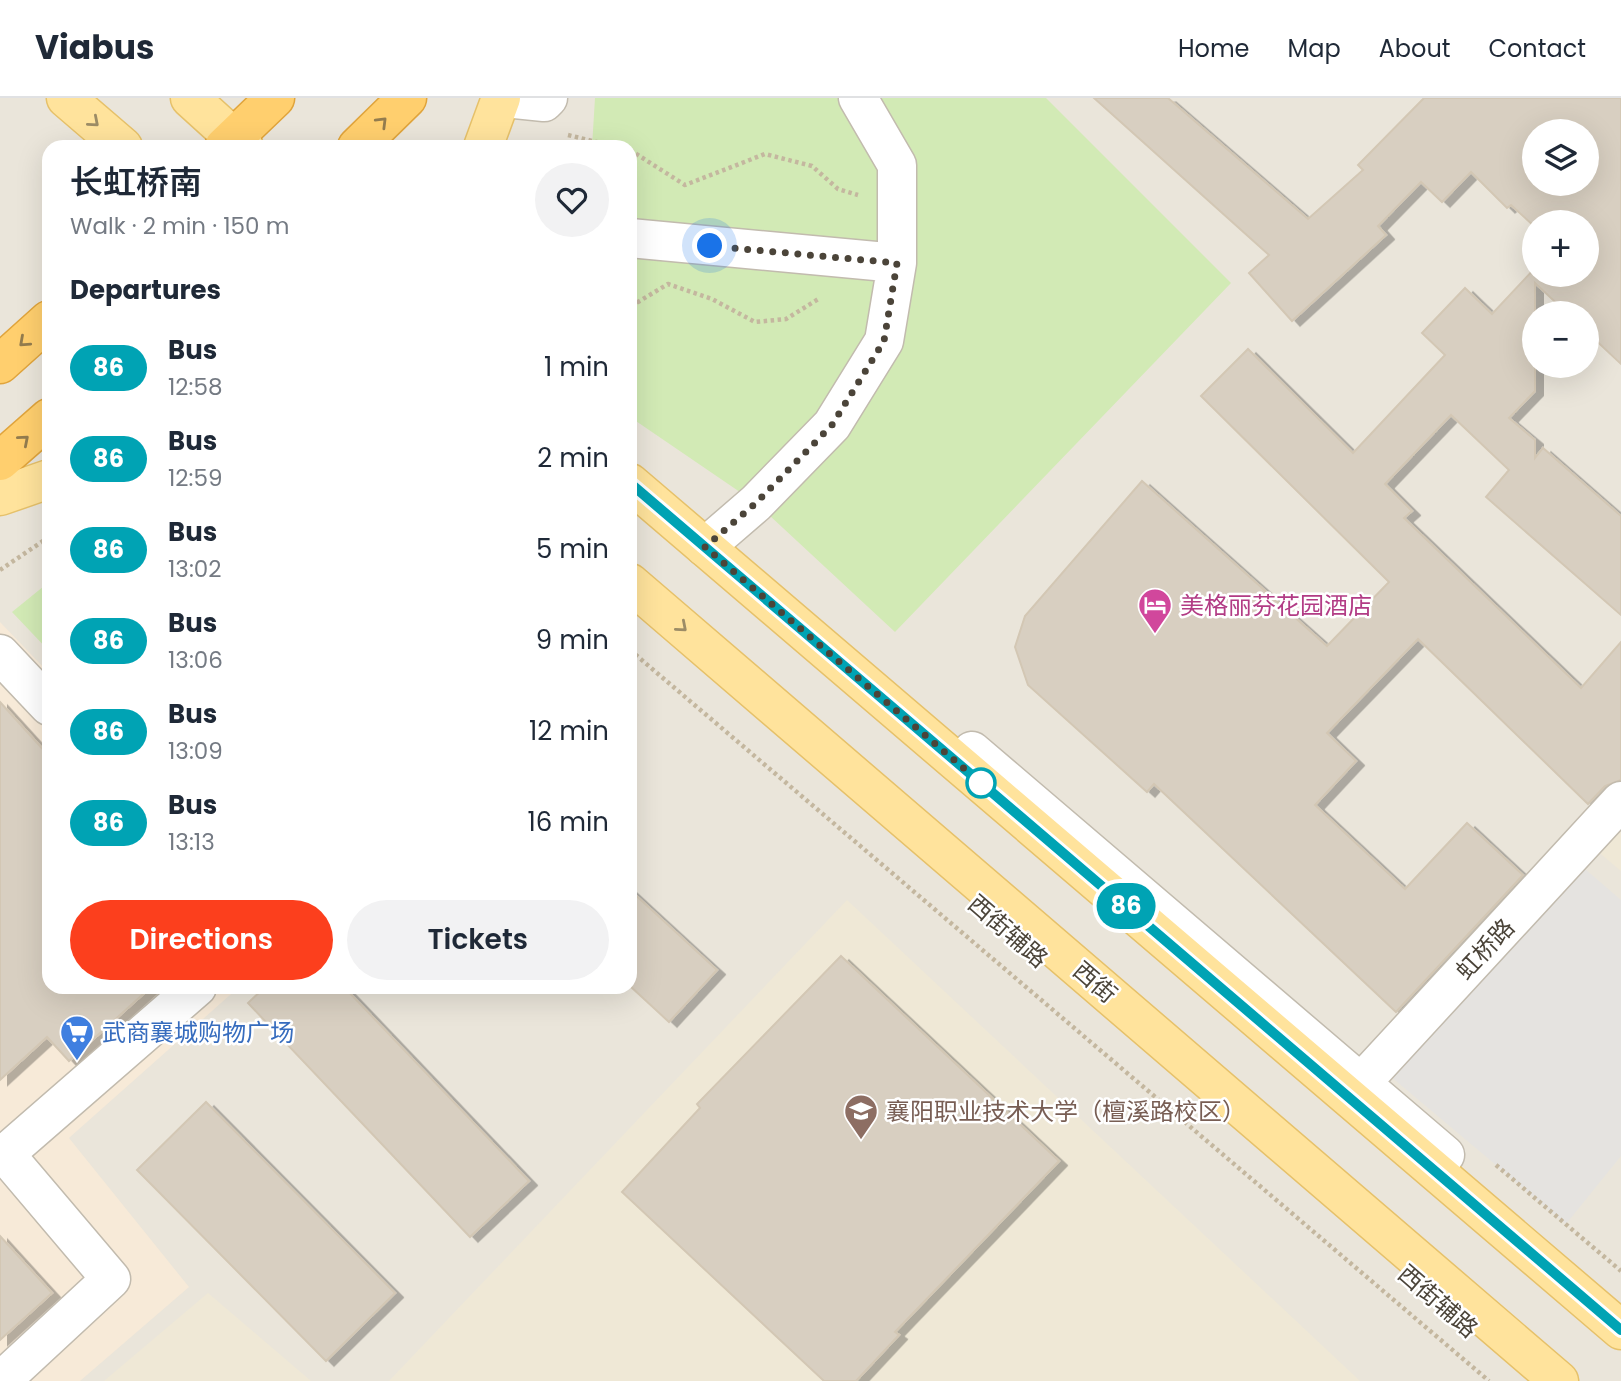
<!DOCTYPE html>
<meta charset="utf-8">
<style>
:root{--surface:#fff;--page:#f2f2f3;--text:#1f2937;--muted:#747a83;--line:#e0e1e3;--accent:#fc3f1d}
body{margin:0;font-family:Poppins,"Noto Sans SC",sans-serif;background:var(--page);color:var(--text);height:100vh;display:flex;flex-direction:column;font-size:26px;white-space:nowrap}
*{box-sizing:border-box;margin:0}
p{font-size:23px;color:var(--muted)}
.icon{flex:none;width:38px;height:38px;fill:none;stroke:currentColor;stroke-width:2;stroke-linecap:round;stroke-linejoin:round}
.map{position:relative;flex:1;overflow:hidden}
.side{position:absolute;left:42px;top:42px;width:595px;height:854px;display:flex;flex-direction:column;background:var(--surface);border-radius:21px;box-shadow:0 7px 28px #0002}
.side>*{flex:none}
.badge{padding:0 14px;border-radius:23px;font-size:24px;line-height:46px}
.tools{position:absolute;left:1522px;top:21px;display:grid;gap:14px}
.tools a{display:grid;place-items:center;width:77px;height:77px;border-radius:50%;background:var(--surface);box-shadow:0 7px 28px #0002;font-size:35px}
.you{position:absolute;width:35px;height:35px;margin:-18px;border:5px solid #fff;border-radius:50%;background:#1a73e8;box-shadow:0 0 0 10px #1a73e833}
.map>.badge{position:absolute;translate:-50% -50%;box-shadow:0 0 0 4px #fff}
h2{padding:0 28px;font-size:26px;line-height:63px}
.round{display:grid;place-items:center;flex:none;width:74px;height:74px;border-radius:37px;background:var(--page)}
.headline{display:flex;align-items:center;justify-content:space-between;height:119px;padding:0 28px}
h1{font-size:33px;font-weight:600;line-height:52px}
.primary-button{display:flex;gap:14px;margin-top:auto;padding:14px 28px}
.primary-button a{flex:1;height:80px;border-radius:42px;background:var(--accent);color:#fff;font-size:28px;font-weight:600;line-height:80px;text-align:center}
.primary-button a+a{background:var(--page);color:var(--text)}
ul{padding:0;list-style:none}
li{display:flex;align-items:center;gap:21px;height:91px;padding:0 28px}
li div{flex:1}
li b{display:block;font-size:26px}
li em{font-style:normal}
li .badge{min-width:77px;font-weight:700;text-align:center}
header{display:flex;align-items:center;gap:42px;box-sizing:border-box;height:98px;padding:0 35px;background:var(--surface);border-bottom:2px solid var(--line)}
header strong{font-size:33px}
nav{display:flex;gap:38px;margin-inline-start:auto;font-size:24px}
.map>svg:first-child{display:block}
.residential{fill:#eae5da;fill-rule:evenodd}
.commercial{fill:#f7ead8}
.education{fill:#efe8d6}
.green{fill:#d2eab5}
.parking{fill:#e5e3e0}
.building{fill:#d8cfc1;stroke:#d3c7b4;stroke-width:2;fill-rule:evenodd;filter:url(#shadow)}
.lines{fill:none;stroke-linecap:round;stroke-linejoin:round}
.minor-casing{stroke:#c2bbae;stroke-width:41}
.major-casing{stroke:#e6c16a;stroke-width:41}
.highway-casing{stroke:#e0a43c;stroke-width:41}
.path{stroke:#c4b79f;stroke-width:4.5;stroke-dasharray:3.5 3.5;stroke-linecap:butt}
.minor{stroke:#fff;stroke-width:38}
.major{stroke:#ffe39c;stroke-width:38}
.highway{stroke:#ffcf6e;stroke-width:38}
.oneway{stroke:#9c8c66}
.oneway2{stroke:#937c4e}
.line-casing{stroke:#fff;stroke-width:16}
.line{stroke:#00a3b4;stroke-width:10}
.walk{stroke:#4b4439;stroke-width:7;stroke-dasharray:0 12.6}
.stop-dot{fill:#fff;stroke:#00a3b4;stroke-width:3.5}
.labels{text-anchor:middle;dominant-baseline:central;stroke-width:5;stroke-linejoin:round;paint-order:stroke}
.hotel-label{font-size:24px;fill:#b23c85;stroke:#fff;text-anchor:start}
.street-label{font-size:24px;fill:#4b4439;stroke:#fff}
.shop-label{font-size:24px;fill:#366cbe;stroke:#fff;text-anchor:start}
.education-label{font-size:24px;fill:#785e54;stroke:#fff;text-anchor:start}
</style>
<header>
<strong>Viabus</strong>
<nav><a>Home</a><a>Map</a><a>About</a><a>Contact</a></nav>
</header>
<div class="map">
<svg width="1621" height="1283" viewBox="0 0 1621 1283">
<defs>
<filter id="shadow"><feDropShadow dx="8" dy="4.5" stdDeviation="0" flood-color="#0004"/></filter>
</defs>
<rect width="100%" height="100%" fill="#f6f3ec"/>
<path class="residential" d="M 0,0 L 1621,0 L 1621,1283 L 0,1283 ZM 1535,33 L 1587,33 L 1587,86 L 1535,86 ZM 49,49 L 630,49 L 630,889 L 49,889 ZM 1535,124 L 1587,124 L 1587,177 L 1535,177 ZM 1535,215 L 1587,215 L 1587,268 L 1535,268 Z"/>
<path class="commercial" d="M 0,524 L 49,575 L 49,889 L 239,889 L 69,1040 L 189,1189 L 80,1283 L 0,1283 Z"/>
<path class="education" d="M 1621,723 L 1621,773 L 1595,751 Z
M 847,802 L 1360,1283 L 389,1283 Z
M 208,1195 L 311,1283 L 104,1283 Z"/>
<path class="green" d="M 595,0 L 1046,0 L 1231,185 L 895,534 L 756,405 L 630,319 L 630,49 L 592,49 Z
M 49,484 L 49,553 L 12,514 Z"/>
<path class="parking" d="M 1570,758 L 1621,802 L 1621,1058 L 1566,1126 L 1377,967 Z"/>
<path class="building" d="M 1094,0 L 1168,0 L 1308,121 L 1363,72 L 1358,67 L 1424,0 L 1621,0 L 1621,266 L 1587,234 L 1587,215 L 1567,215 L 1535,185 L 1535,293 L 1509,320 L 1535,342 L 1535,360 L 1543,350 L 1621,418 L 1621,517 L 1486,399 L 1509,372 L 1451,317 L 1385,386 L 1412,413 L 1404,420 L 1581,590 L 1621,544 L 1621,682 L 1605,688 L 1588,706 L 1418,541 L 1327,635 L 1356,663 L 1315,707 L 1405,791 L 1467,725 L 1523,777 L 1396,914 L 1154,686 L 1147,694 L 1028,587 L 1015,549 L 1025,518 L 1142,383 L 1327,548 L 1389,484 L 1201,298 L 1248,251 L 1353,355 L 1445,257 L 1422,235 L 1465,190 L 1492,216 L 1535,170 L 1535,177 L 1587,177 L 1587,124 L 1535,124 L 1535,129 L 1511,107 L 1507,110 L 1471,74 L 1442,104 L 1421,84 L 1378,128 L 1386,137 L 1292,223 L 1249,175 L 1269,157 ZM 1535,33 L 1587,33 L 1587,86 L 1535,86 Z
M 0,604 L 49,658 L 49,889 L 151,889 L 69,963 L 47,939 L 0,982 Z
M 630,792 L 717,872 L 669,924 L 630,888 Z
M 841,858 L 1059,1063 L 895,1234 L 899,1237 L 856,1283 L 824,1283 L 622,1094 L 700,1010 L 697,1006 Z
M 265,889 L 344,889 L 529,1083 L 470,1139 L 248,905 Z
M 206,1004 L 395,1195 L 326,1263 L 137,1072 Z
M 0,1138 L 52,1195 L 0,1242 Z"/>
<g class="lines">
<g class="minor-casing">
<path id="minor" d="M 504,0 L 544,4 L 548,0
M 630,140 L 897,165
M 705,449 L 756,405 L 832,327 L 884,243 L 897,165 L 897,67 L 858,0
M 0,556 L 49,608
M 972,653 L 1445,1057
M 1349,998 L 1621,703
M 1,1283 L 111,1181 L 5,1056 L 197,889"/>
</g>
<g class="major-casing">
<path id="major" d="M 66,0 L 123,49
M 190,0 L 244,49
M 483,49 L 501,0
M 630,385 L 1621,1232
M 0,398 L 49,381
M 630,485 L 1559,1283"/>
</g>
<g class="highway-casing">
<path id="highway" d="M 224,49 L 275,0
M 357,49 L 407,0
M 0,266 L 49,222
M 0,363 L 49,320"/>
</g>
<path class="path" d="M 568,37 L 617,49
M 630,52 L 685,87 L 765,56 L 812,68 L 838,91 L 858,97
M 630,205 L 638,204 L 668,186 L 712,201 L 755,224 L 786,221 L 820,200
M 0,472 L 49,439
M 630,552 L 1489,1283
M 1496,1067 L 1621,1173"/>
<use href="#minor" class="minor"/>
<use href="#major" class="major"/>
<use href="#highway" class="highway"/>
</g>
<defs><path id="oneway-chevron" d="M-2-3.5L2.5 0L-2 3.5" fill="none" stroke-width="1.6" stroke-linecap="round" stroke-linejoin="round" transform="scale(1.75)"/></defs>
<g class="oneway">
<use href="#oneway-chevron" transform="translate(94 24) rotate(41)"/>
<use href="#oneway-chevron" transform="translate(682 529) rotate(41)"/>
</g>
<g class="oneway2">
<use href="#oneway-chevron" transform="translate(382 24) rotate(-45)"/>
<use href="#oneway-chevron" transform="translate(24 244) rotate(138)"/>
<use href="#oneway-chevron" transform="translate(24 342) rotate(-41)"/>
</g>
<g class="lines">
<g class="line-casing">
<path id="line" d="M 630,385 L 1621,1232"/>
</g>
<use href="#line" class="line"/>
<path class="walk" d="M 710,148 L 897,165 L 884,243 L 832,327 L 756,405 L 705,449 L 981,685"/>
</g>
<defs>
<g id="hotel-pin" transform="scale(1.75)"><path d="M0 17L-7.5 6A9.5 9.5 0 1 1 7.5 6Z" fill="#d1479c" stroke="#fff"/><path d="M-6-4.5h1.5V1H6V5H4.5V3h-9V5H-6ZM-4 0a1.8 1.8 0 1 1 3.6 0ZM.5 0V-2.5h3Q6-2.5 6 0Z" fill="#fff"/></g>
<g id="supermarket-pin" transform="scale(1.75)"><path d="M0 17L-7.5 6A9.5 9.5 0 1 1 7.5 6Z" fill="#3f7fe0" stroke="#fff"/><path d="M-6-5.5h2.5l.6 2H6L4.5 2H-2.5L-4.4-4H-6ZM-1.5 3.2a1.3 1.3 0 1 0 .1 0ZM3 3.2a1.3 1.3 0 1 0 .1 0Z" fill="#fff"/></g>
<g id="university-pin" transform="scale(1.75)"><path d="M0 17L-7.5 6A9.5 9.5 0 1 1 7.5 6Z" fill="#8d6e63" stroke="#fff"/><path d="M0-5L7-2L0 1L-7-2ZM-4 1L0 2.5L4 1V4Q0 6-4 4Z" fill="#fff"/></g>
</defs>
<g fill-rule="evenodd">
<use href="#hotel-pin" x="1155" y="507"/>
<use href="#supermarket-pin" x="77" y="934"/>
<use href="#university-pin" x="861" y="1013"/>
</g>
<circle class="stop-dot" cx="981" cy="685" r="14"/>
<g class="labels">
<g class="hotel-label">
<text x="1180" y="507">美格丽芬花园酒店</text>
</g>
<g class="street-label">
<text transform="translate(1008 833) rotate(41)">西街辅路</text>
<text transform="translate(1485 851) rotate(-47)">虹桥路</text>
<text transform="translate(1095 884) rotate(41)">西街</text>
<text transform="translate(1438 1203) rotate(41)">西街辅路</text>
</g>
<g class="shop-label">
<text x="102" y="934">武商襄城购物广场</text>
</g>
<g class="education-label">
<text x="886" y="1013">襄阳职业技术大学（檀溪路校区）</text>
</g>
</g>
</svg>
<div class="tools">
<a><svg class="icon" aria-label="layers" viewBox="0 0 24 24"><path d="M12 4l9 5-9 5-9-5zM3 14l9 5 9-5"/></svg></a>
<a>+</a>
<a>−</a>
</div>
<div class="you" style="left:710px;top:148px"></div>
<b class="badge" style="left:1126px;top:808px;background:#00a3b4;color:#fff">86</b>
<section class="side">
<div class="headline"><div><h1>长虹桥南</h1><p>Walk · 2 min · 150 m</p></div><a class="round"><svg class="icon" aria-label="heart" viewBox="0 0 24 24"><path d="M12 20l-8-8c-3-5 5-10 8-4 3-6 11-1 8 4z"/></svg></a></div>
<h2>Departures</h2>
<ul>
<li><span class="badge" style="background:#00a3b4;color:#fff">86</span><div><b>Bus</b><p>12:58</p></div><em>1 min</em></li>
<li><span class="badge" style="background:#00a3b4;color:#fff">86</span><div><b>Bus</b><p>12:59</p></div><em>2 min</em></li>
<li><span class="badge" style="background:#00a3b4;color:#fff">86</span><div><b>Bus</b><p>13:02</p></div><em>5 min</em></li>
<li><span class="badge" style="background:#00a3b4;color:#fff">86</span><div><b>Bus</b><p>13:06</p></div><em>9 min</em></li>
<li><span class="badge" style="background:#00a3b4;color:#fff">86</span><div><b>Bus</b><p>13:09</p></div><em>12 min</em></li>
<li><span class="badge" style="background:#00a3b4;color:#fff">86</span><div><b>Bus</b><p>13:13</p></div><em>16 min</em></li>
</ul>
<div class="primary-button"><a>Directions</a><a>Tickets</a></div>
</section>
</div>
